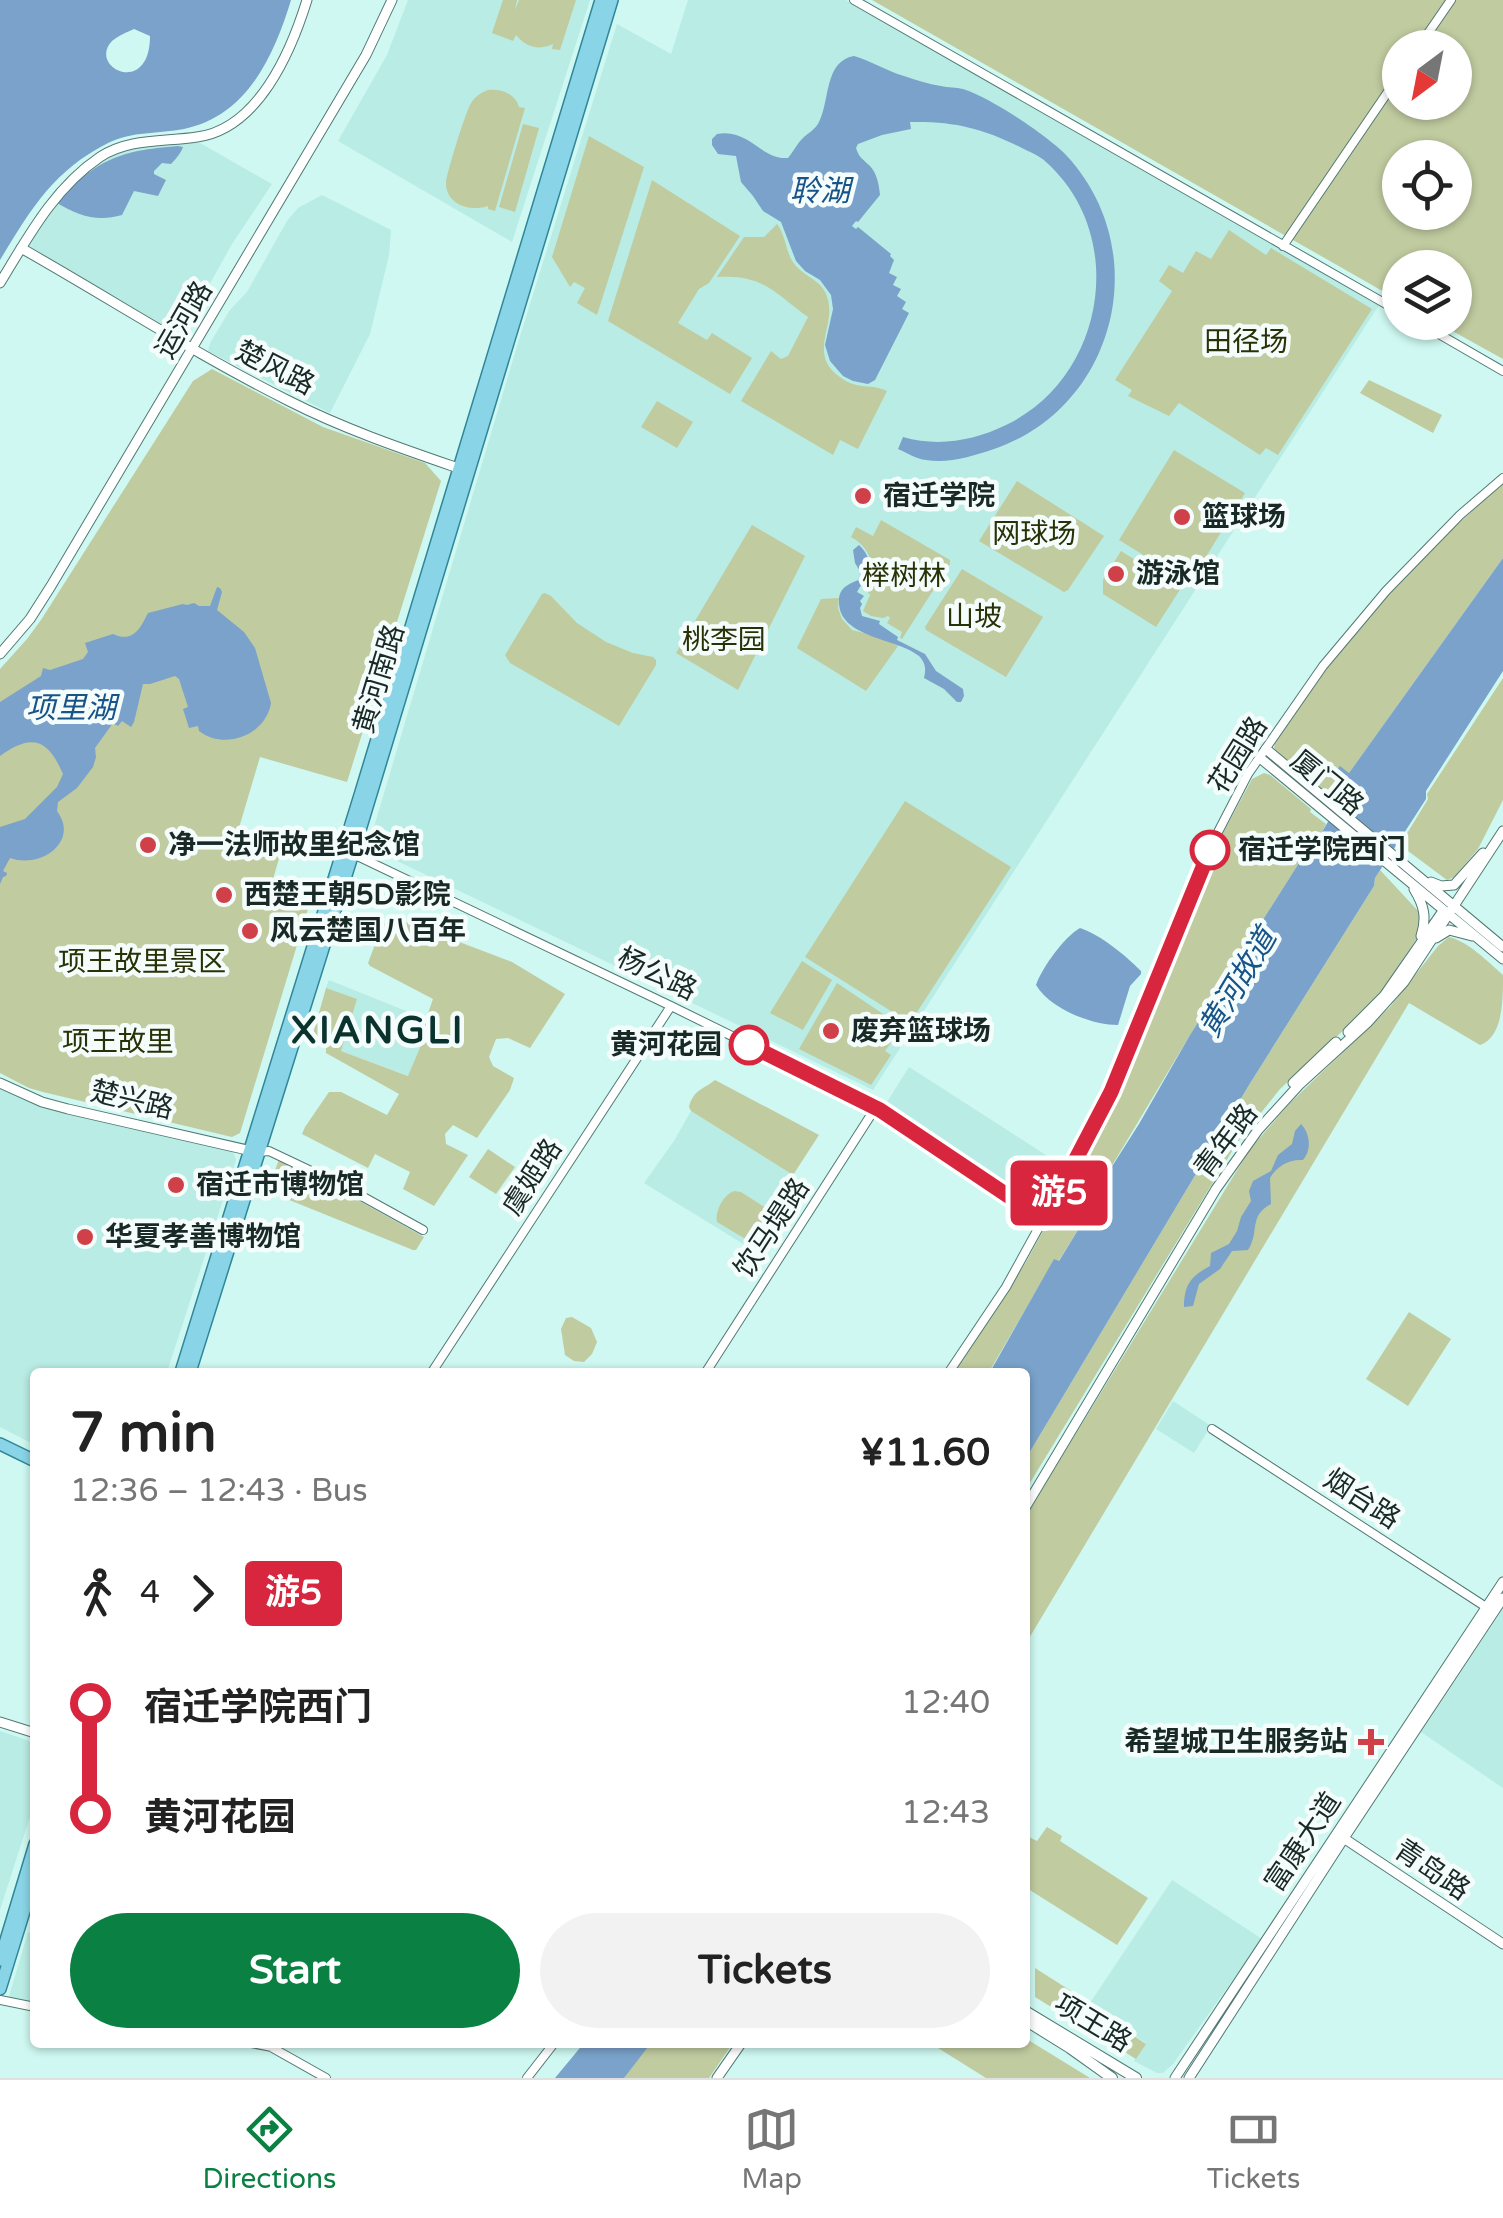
<!DOCTYPE html>
<meta charset="utf-8">
<style>
:root{--surface:#fff;--page:#f2f2f2;--text:#222;--muted:#767676;--line:#e0e0e0;--accent:#0b8043}
body{margin:0;font-family:"Varela Round","Noto Sans SC",sans-serif;background:var(--page);color:var(--text);height:100vh;display:flex;flex-direction:column;font-size:38px;white-space:nowrap}
*{box-sizing:border-box;margin:0}
p{font-size:32px;color:var(--muted)}
.icon{flex:none;width:55px;height:55px;fill:none;stroke:currentColor;stroke-width:2;stroke-linecap:round;stroke-linejoin:round}
.map{position:relative;flex:1;overflow:hidden}
.details{position:absolute;left:30px;top:1368px;width:1000px;height:680px;display:flex;flex-direction:column;background:var(--surface);border-radius:10px;box-shadow:0 2px 8px #0004}
.details>*{flex:none}
.badge{padding:0 20px;border-radius:8px;font-size:35px;line-height:65px}
.needle{width:65px;rotate:212deg}
.fabs{position:absolute;left:1382px;top:30px;display:grid;gap:20px}
.fabs a{display:grid;place-items:center;width:90px;height:90px;border-radius:50%;background:var(--surface);box-shadow:0 2px 8px #0004;font-size:50px}
.map>.badge{position:absolute;translate:-50% -50%;box-shadow:0 0 0 5px #fff}
.legs{display:flex;align-items:center;gap:15px;height:110px;padding:0 40px;font-size:32px}
.legs p{margin-inline-start:auto}
.overview{display:flex;align-items:center;justify-content:space-between;height:170px;padding:0 40px}
h1{font-size:55px;font-weight:700;line-height:75px}
.button{display:flex;gap:20px;margin-top:auto;padding:20px 40px}
.button a{flex:1;height:115px;border-radius:60px;background:var(--accent);color:#fff;font-size:40px;font-weight:700;line-height:115px;text-align:center}
.button a+a{background:var(--page);color:var(--text)}
ul{padding:0 40px;list-style:none}
li{display:flex;align-items:center;gap:35px;height:110px;font-size:38px}
li i{display:grid;place-items:center;width:15px;height:100%;margin:0 12px;background:currentColor}
li i::after{content:'';width:25px;height:25px;margin:-12px;border:8px solid;border-radius:50%;background:var(--surface)}
li p{margin-inline-start:auto}
li:first-child i{background:linear-gradient(#0000 50%,currentColor 0)}
li:last-child i{background:linear-gradient(currentColor 50%,#0000 0)}
.tab-bar{display:flex;justify-content:space-around;align-items:center;height:140px;border-top:2px solid var(--line);background:var(--surface);font-size:28px;color:var(--muted)}
.tab-bar a{display:grid;justify-items:center;gap:5px}
.tab-bar .current{color:var(--accent)}
.map>svg:first-child{display:block}
.built{fill:#b9ece4}
.green{fill:#c0cba0;fill-rule:evenodd}
.water{fill:#7aa2ca;fill-rule:evenodd}
.lines{fill:none;stroke-linecap:round;stroke-linejoin:round}
.minor-casing{stroke:#527973;stroke-width:10}
.tertiary-casing{stroke:#527973;stroke-width:11}
.secondary-casing{stroke:#527973;stroke-width:12}
.primary-casing{stroke:#2f8698;stroke-width:14}
.minor{stroke:#fff;stroke-width:8}
.tertiary{stroke:#fff;stroke-width:9}
.secondary{stroke:#fff;stroke-width:10}
.primary{stroke:#89d4e6;stroke-width:11}
.line-1-casing{stroke:#fff;stroke-width:22}
.line-1{stroke:#d7263d;stroke-width:15}
.poi-dot{fill:#cf4048;stroke:#f5fdfc;stroke-width:4}
.stop-1-dot{fill:#fff;stroke:#d7263d;stroke-width:5}
.labels{text-anchor:middle;dominant-baseline:central;stroke-width:9;stroke-linejoin:round;paint-order:stroke}
.street-label{font-size:28px;fill:#192926;stroke:#f5fdfc}
.park-label{font-size:28px;fill:#293106;stroke:#f5fdfc}
.poi-label{font-size:28px;font-weight:bold;fill:#192926;stroke:#f5fdfc;text-anchor:start}
.stop-label{font-size:28px;font-weight:bold;fill:#192926;stroke:#f5fdfc;text-anchor:start}
.water-label{font-size:30px;font-style:italic;fill:#185488;stroke:#f5fdfc}
.district-label{font-size:38px;font-weight:bold;letter-spacing:2.5px;fill:#0b332e;stroke:#f5fdfc}
</style>
<div class="map">
<svg width="1503" height="2078" viewBox="0 0 1503 2078">
<rect width="100%" height="100%" fill="#cef8f1"/>
<path class="built" d="M 408,0 L 590,0 L 512,242 L 338,141 L 387,55 Z
M 688,0 L 846,0 L 1379,305 L 873,1090 L 368,847 L 517,346 L 617,24 L 671,54 Z
M 180,143 L 200,143 L 272,184 L 232,244 L 184,330 L 179,334 L 173,333 L 25,246 L 49,209 L 92,167 L 117,152 L 152,145 Z
M 322,195 L 391,230 L 389,255 L 370,334 L 330,413 L 208,351 L 210,343 L 230,310 L 247,292 L 287,221 L 298,208 Z
M 329,980 L 426,1019 L 420,1035 L 422,1043 L 409,1076 L 341,1051 L 326,988 Z
M 909,1067 L 1066,1168 L 1047,1202 L 1030,1205 L 884,1107 Z
M 0,1086 L 26,1100 L 63,1112 L 228,1148 L 233,1152 L 236,1160 L 167,1372 L 35,1372 L 35,1445 L 0,1427 Z
M 691,1111 L 809,1185 L 763,1256 L 644,1183 L 674,1141 Z
M 1173,1401 L 1211,1426 L 1194,1453 L 1156,1429 Z
M 1503,1609 L 1503,1788 L 1421,1732 Z
M 0,1731 L 35,1743 L 35,1801 L 0,1910 Z
M 1172,1880 L 1262,1939 L 1173,2064 L 1163,2073 L 1157,2073 L 1134,2061 L 1146,2043 L 1095,2010 L 1090,2003 Z
M 28,1932 L 35,1935 L 35,2004 L 8,2000 Z"/>
<path class="green" d="M 503,0 L 517,0 L 515,10 L 519,0 L 576,0 L 560,50 L 552,49 L 553,44 C 538,51 526,47 516,35 L 513,41 L 492,33 Z
M 872,0 L 1503,0 L 1503,359 L 1438,323 L 1455,322 L 1455,268 L 1400,268 L 1400,301 ZM 1400,48 L 1455,48 L 1455,102 L 1400,102 ZM 1400,158 L 1455,158 L 1455,212 L 1400,212 Z
M 488,90 C 501,89 515,93 519,107 L 525,108 L 495,211 L 488,209 L 488,206 C 471,212 445,205 446,182 C 447,172 465,114 470,105 C 474,97 480,93 488,90 Z
M 523,124 L 539,128 L 515,212 L 499,207 Z
M 589,136 L 644,167 L 597,315 L 577,303 L 585,288 L 574,282 L 570,287 L 552,257 Z
M 652,180 L 740,236 L 709,283 L 699,289 L 678,323 L 707,340 L 712,333 L 752,358 L 730,394 L 608,321 Z
M 777,224 C 787,237 785,254 796,266 C 808,279 824,281 828,300 C 835,326 810,352 836,374 C 857,392 868,382 887,391 L 858,449 L 840,440 L 833,455 L 741,401 L 771,351 L 781,359 L 788,356 L 808,317 C 774,293 764,274 717,277 L 744,237 L 764,237 Z
M 1229,230 L 1266,255 L 1271,248 L 1372,309 L 1278,455 L 1266,448 L 1260,455 L 1179,403 L 1169,416 L 1128,396 L 1132,390 L 1115,380 L 1172,291 L 1159,281 L 1169,265 L 1183,273 L 1196,251 L 1211,259 Z
M 212,369 L 323,427 L 425,463 L 441,481 L 347,782 L 260,757 L 238,831 L 283,845 L 268,896 L 308,909 L 240,1133 L 232,1137 L 43,1092 L 29,1088 L 0,1073 L 0,669 L 27,639 L 41,620 L 193,381 Z
M 1369,380 L 1442,415 L 1433,433 L 1360,393 Z
M 657,401 L 693,422 L 677,448 L 641,427 Z
M 1174,450 L 1245,493 L 1201,565 L 1196,563 L 1186,581 L 1119,540 Z
M 1017,481 L 1104,536 L 1068,590 L 1064,592 L 979,541 Z
M 1503,482 L 1503,558 L 1349,773 L 1340,767 L 1334,775 L 1347,784 L 1346,792 L 1338,803 L 1279,756 L 1274,748 L 1275,743 L 1339,650 L 1406,573 Z
M 881,520 L 950,560 L 950,564 L 902,639 L 900,638 L 902,632 L 887,623 L 890,618 L 888,616 L 883,618 L 871,616 L 863,611 L 870,595 L 865,588 C 877,567 871,548 851,537 L 856,527 L 873,536 Z
M 752,525 L 805,556 L 738,690 L 676,653 Z
M 1121,551 L 1181,588 L 1156,627 L 1103,594 L 1103,580 Z
M 962,569 L 1043,617 L 1006,677 L 926,630 L 925,627 Z
M 545,593 L 551,596 L 577,623 L 606,642 L 633,653 L 653,657 L 656,660 L 656,665 L 619,726 L 510,663 L 505,655 L 542,594 Z
M 839,598 L 838,608 L 842,619 L 852,630 L 880,637 L 898,646 L 866,691 L 797,648 L 821,599 Z
M 1503,678 L 1503,800 L 1478,849 L 1454,877 L 1447,880 L 1400,845 L 1428,799 L 1427,794 Z
M 1264,773 L 1270,775 L 1311,809 L 1310,812 L 1326,824 L 1317,841 L 1304,855 L 1190,1035 L 1086,1209 L 1089,1212 L 1058,1262 L 1054,1260 L 989,1372 L 954,1372 L 1026,1262 L 1099,1128 L 1137,1045 L 1163,980 L 1182,924 L 1216,846 L 1252,779 Z
M 905,801 L 1011,867 L 910,1023 L 805,957 Z
M 1380,870 L 1420,913 L 1419,935 L 1383,989 L 1363,1012 L 1280,1089 L 1237,1143 L 1025,1491 L 1025,1460 L 1249,1085 L 1374,886 L 1375,878 Z
M 391,916 L 512,962 L 565,994 L 530,1048 L 508,1038 L 496,1039 L 489,1057 L 493,1066 L 514,1078 L 510,1090 L 477,1138 L 453,1125 L 445,1134 L 446,1144 L 468,1155 L 434,1206 L 403,1189 L 410,1172 L 375,1154 L 368,1168 L 302,1134 L 305,1127 L 329,1092 L 341,1092 L 387,1115 L 399,1094 L 326,1053 L 326,1046 L 311,1041 L 326,988 L 357,999 L 341,1051 L 408,1076 L 422,1043 L 420,1036 L 433,999 L 370,966 L 368,963 L 382,926 Z
M 1449,937 C 1469,942 1487,961 1503,975 C 1503,1001 1503,1037 1480,1045 L 1409,1003 L 1025,1645 L 1025,1517 L 1250,1149 L 1290,1103 L 1390,1007 L 1438,946 Z
M 802,961 L 832,980 L 803,1030 L 770,1013 Z
M 837,983 L 898,1024 L 895,1037 L 885,1051 L 891,1055 L 871,1085 L 799,1049 Z
M 715,1080 L 819,1135 L 793,1175 L 691,1111 L 689,1107 C 693,1090 704,1089 715,1080 Z
M 488,1149 L 515,1167 L 496,1194 L 469,1177 Z
M 280,1157 L 424,1237 L 416,1250 L 413,1250 L 267,1191 Z
M 734,1191 L 741,1192 L 774,1213 L 754,1244 L 717,1222 C 715,1214 721,1196 734,1191 Z
M 1409,1312 L 1451,1339 L 1408,1406 L 1366,1379 Z
M 572,1317 L 591,1328 L 597,1342 L 592,1354 L 584,1362 L 574,1361 L 565,1355 L 561,1329 L 566,1318 Z
M 1047,1827 L 1062,1836 L 1060,1841 L 1148,1898 L 1117,1945 L 1025,1887 L 1025,1835 L 1037,1841 Z
M 1035,1968 L 1090,2003 L 1077,2023 L 1035,1997 Z
M 1095,2010 L 1146,2044 L 1136,2059 L 1084,2027 Z
M 1025,2038 L 1090,2078 L 986,2078 L 930,2043 L 1025,2042 Z
M 649,2043 L 733,2043 L 709,2078 L 624,2078 Z"/>
<path class="water" d="M 0,0 L 291,0 C 274,56 247,116 184,129 C 159,134 132,131 108,143 C 53,171 31,209 0,260 ZM 134,29 L 150,36 C 150,98 87,67 112,41 C 118,36 127,32 134,29 Z
M 854,56 C 871,61 887,71 904,76 C 916,80 928,84 941,86 C 948,88 956,87 963,89 C 988,96 1048,136 1066,155 C 1155,250 1117,407 994,449 C 973,456 948,464 926,460 C 917,459 907,453 898,449 L 903,437 C 938,447 973,441 1006,425 C 1105,378 1129,236 1046,162 C 1039,155 1029,152 1020,147 C 982,128 953,121 910,122 L 911,129 L 882,135 L 858,144 L 856,148 C 859,158 863,159 870,166 C 877,174 879,184 880,195 L 858,222 L 856,221 L 852,226 L 856,229 L 858,227 L 891,254 L 890,256 L 894,260 L 889,273 L 897,277 L 893,285 L 901,289 L 897,296 L 906,302 L 902,309 L 909,313 L 875,380 L 868,384 L 853,381 L 843,376 L 830,361 L 825,345 L 833,309 L 831,295 L 820,280 L 805,271 L 796,261 L 781,222 L 763,211 L 753,196 L 741,182 L 736,156 L 718,154 L 712,145 L 712,139 L 717,134 C 749,128 761,160 788,158 C 793,152 797,144 802,139 C 809,132 815,130 819,122 C 830,101 824,61 854,56 Z
M 178,146 L 183,147 C 181,153 175,160 171,164 L 162,163 L 154,171 L 154,174 L 166,180 L 158,196 L 134,191 L 122,215 C 97,222 79,216 57,203 L 56,201 C 100,159 117,151 178,146 Z
M 859,545 C 877,562 866,576 857,592 L 864,596 L 860,601 L 862,604 L 860,608 L 862,616 L 880,621 L 879,624 L 898,637 L 897,640 L 925,654 L 936,671 L 963,689 L 964,696 L 961,702 L 957,702 L 944,689 L 924,678 C 926,670 926,663 919,656 C 898,638 838,638 839,601 C 839,588 847,585 858,580 L 861,573 L 855,563 L 853,550 Z
M 1503,558 L 1503,671 L 1426,791 L 1426,799 L 1375,878 L 1374,886 L 1249,1085 L 1025,1460 L 1025,1372 L 990,1372 L 1054,1259 L 1059,1261 L 1089,1212 L 1085,1209 L 1139,1124 L 1190,1035 L 1304,855 L 1317,840 L 1346,792 L 1347,784 L 1333,775 L 1340,766 L 1349,773 Z
M 217,587 L 220,588 L 222,592 L 217,610 L 244,632 L 255,648 L 271,703 C 266,735 225,751 199,731 L 198,726 L 189,728 L 183,709 L 188,707 L 179,679 L 175,676 L 150,684 L 143,684 L 134,722 L 131,727 L 122,721 L 118,726 L 113,723 L 95,748 L 96,757 L 93,767 L 77,788 L 58,802 L 57,811 C 80,842 40,869 10,858 L 3,871 L 7,873 L 6,876 L 3,877 L 0,884 L 0,827 L 25,819 L 57,787 L 63,774 C 48,739 32,733 0,756 L 0,702 L 41,676 L 43,668 L 50,670 L 83,659 L 88,652 L 85,643 L 113,634 C 133,643 140,629 148,613 L 183,604 L 187,605 L 194,603 L 199,606 L 210,606 Z
M 1080,928 C 1101,935 1125,955 1141,971 L 1141,974 L 1130,986 L 1118,1025 C 1092,1025 1050,1009 1036,985 C 1042,968 1064,937 1080,928 Z
M 1301,1124 C 1310,1133 1312,1150 1303,1160 C 1289,1159 1277,1166 1270,1178 L 1271,1204 C 1248,1216 1260,1232 1248,1250 L 1232,1251 L 1220,1269 L 1199,1284 L 1193,1306 L 1184,1307 C 1184,1285 1191,1276 1210,1266 L 1211,1253 L 1229,1244 L 1237,1231 L 1241,1217 L 1251,1201 L 1249,1191 L 1253,1181 L 1271,1171 L 1278,1155 L 1292,1144 L 1295,1131 Z
M 584,2043 L 584,2042 L 651,2043 L 624,2078 L 555,2078 Z"/>
<g class="lines">
<g class="minor-casing">
<path id="minor" d="M 854,0 L 1400,312
M 1418,48 L 1451,0
M 1283,246 L 1400,74
M 1418,322 L 1503,371
M 351,853 L 671,1006 L 876,1107 L 1044,1220
M 258,1152 L 269,1151 L 347,1188 L 423,1230
M 432,1372 L 671,1006
M 706,1372 L 876,1107
M 949,1372 L 1006,1287 L 1092,1131 L 1148,1007 L 1191,894 L 1218,832 L 1248,774 L 1323,666 L 1386,591 L 1460,515 L 1503,478
M 1212,1429 L 1486,1607
M 0,2000 L 35,2007
M 246,2042 L 272,2047 L 275,2042
M 262,2042 L 326,2078
M 527,2078 L 555,2042"/>
</g>
<g class="tertiary-casing">
<path id="tertiary" d="M 21,248 C 111,299 197,355 289,401 C 344,429 403,449 461,469
M 0,283 C 28,237 54,188 100,157 C 129,138 164,142 197,137 C 258,129 291,52 307,0
M 0,654 L 30,619 L 51,586 L 366,55 L 392,0
M 1266,749 L 1503,947
M 1260,758 L 1503,959
M 1431,882 L 1441,886 L 1454,885 L 1483,853
M 1414,889 C 1424,905 1427,918 1421,936
M 1436,938 L 1449,930 L 1472,936
M 1348,1032 L 1384,996 L 1443,911
M 0,1083 L 42,1102 L 68,1109 L 256,1152
M 1293,1083 L 1336,1042
M 1025,1508 L 1216,1189 L 1258,1130 L 1299,1085 L 1367,1023 L 1404,982 L 1503,831
M 0,1722 L 35,1733
M 1339,1835 L 1503,1944
M 717,2078 L 742,2042
M 1175,2078 L 1503,1582
M 1189,2078 L 1344,1838 L 1503,1598"/>
</g>
<g class="secondary-casing">
<path id="secondary" d="M 1025,2011 L 1136,2078
M 1025,2020 L 1070,2048 L 1112,2078"/>
</g>
<g class="primary-casing">
<path id="primary" d="M 181,1372 L 361,792 L 601,0
M 190,1372 L 353,853 L 612,0
M 0,1444 L 35,1461
M 0,1960 L 35,1844
M 0,1989 L 35,1876"/>
</g>
<use href="#minor" class="minor"/>
<use href="#tertiary" class="tertiary"/>
<use href="#secondary" class="secondary"/>
<use href="#primary" class="primary"/>
</g>
<g class="lines">
<g class="line-1-casing">
<path id="line-1" d="M 749,1045 L 880,1110 L 1044,1220 L 1111,1092 L 1210,850"/>
</g>
<use href="#line-1" class="line-1"/>
</g>
<g class="poi-dot">
<circle cx="863" cy="496" r="10"/>
<circle cx="1182" cy="517" r="10"/>
<circle cx="1116" cy="574" r="10"/>
<circle cx="148" cy="845" r="10"/>
<circle cx="224" cy="895" r="10"/>
<circle cx="250" cy="931" r="10"/>
<circle cx="831" cy="1031" r="10"/>
<circle cx="176" cy="1185" r="10"/>
<circle cx="85" cy="1237" r="10"/>
<path d="M1366 1727h10v10h10v10h-10v10h-10v-10h-10v-10h10z"/>
</g>
<g class="stop-1-dot">
<circle cx="1210" cy="850" r="18"/>
<circle cx="749" cy="1045" r="18"/>
</g>
<g class="labels">
<g class="street-label">
<text transform="translate(184 320) rotate(-60)">运河路</text>
<text transform="translate(275 368) rotate(27)">楚风路</text>
<text transform="translate(379 679) rotate(-73)">黄河南路</text>
<text transform="translate(1238 755) rotate(-58)">花园路</text>
<text transform="translate(1327 783) rotate(39)">厦门路</text>
<text transform="translate(657 974) rotate(26)">杨公路</text>
<text transform="translate(132 1100) rotate(13)">楚兴路</text>
<text transform="translate(1226 1141) rotate(-53)">青年路</text>
<text transform="translate(532 1177) rotate(-57)">虞姬路</text>
<text transform="translate(772 1228) rotate(-57)">饮马堤路</text>
<text transform="translate(1362 1499) rotate(33)">烟台路</text>
<text transform="translate(1303 1842) rotate(-56)">富康大道</text>
<text transform="translate(1432 1870) rotate(34)">青岛路</text>
<text transform="translate(1093 2023) rotate(31)">项王路</text>
</g>
<g class="park-label">
<text x="1246" y="342">田径场</text>
<text x="1034" y="534">网球场</text>
<text x="904" y="576">榉树林</text>
<text x="974" y="617">山坡</text>
<text x="724" y="640">桃李园</text>
<text x="142" y="962">项王故里景区</text>
<text x="118" y="1042">项王故里</text>
</g>
<g class="poi-label">
<text x="883" y="496">宿迁学院</text>
<text x="1202" y="517">篮球场</text>
<text x="1136" y="574">游泳馆</text>
<text x="168" y="845">净一法师故里纪念馆</text>
<text x="244" y="895">西楚王朝5D影院</text>
<text x="270" y="931">风云楚国八百年</text>
<text x="851" y="1031">废弃篮球场</text>
<text x="196" y="1185">宿迁市博物馆</text>
<text x="105" y="1237">华夏孝善博物馆</text>
<text x="1348" y="1742" text-anchor="end">希望城卫生服务站</text>
</g>
<g class="stop-label">
<text x="1238" y="850">宿迁学院西门</text>
<text x="722" y="1045" text-anchor="end">黄河花园</text>
</g>
<g class="water-label">
<text x="820" y="191">聆湖</text>
<text x="71" y="708">项里湖</text>
<text transform="translate(1238 983) rotate(-59)">黄河故道</text>
</g>
<g class="district-label">
<text x="378" y="1031">XIANGLI</text>
</g>
</g>
</svg>
<div class="fabs">
<a><svg class="needle" viewBox="-14 -14 28 28"><path d="M0-13l5 13h-10z" fill="#e53935"/><path d="M0 13l5-13h-10z" fill="#767676"/></svg></a>
<a><svg class="icon" aria-label="locate" viewBox="0 0 24 24"><circle cx="12" cy="12" r="6"/><path d="M12 2v4M12 18v4M2 12h4M18 12h4"/></svg></a>
<a><svg class="icon" aria-label="layers" viewBox="0 0 24 24"><path d="M12 4l9 5-9 5-9-5zM3 14l9 5 9-5"/></svg></a>
</div>
<b class="badge" style="left:1059px;top:1193px;background:#d7263d;color:#fff">游5</b>
<section class="details">
<div class="overview"><div><h1>7 min</h1><p>12:36 – 12:43 · Bus</p></div><b>¥11.60</b></div>
<div class="legs"><svg class="icon" aria-label="walk" viewBox="0 0 24 24"><circle cx="13" cy="4" r="2"/><path d="M13 8l-2 6 4 7M11 14l-3 7M7 12l3-4h3l4 4"/></svg>4<svg class="icon" aria-label="forward" viewBox="0 0 24 24"><path d="M9 5l7 7-7 7"/></svg><b class="badge" style="background:#d7263d;color:#fff">游5</b></div>
<ul>
<li><i style="color:#d7263d"></i><b>宿迁学院西门</b><p>12:40</p></li>
<li><i style="color:#d7263d"></i><b>黄河花园</b><p>12:43</p></li>
</ul>
<div class="button"><a>Start</a><a>Tickets</a></div>
</section>
</div>
<nav class="tab-bar">
<a class="current"><svg class="icon" aria-label="directions" viewBox="0 0 24 24"><path d="M12 3l9 9-9 9-9-9zM9 14v-3h6M13 9l2 2-2 2"/></svg>Directions</a>
<a><svg class="icon" aria-label="map" viewBox="0 0 24 24"><path d="M3 6l6-2 6 2 6-2v14l-6 2-6-2-6 2zM9 4v14M15 6v14"/></svg>Map</a>
<a><svg class="icon" aria-label="tickets" viewBox="0 0 24 24"><path d="M3 7h18v10H3zM15 7v10"/></svg>Tickets</a>
</nav>
